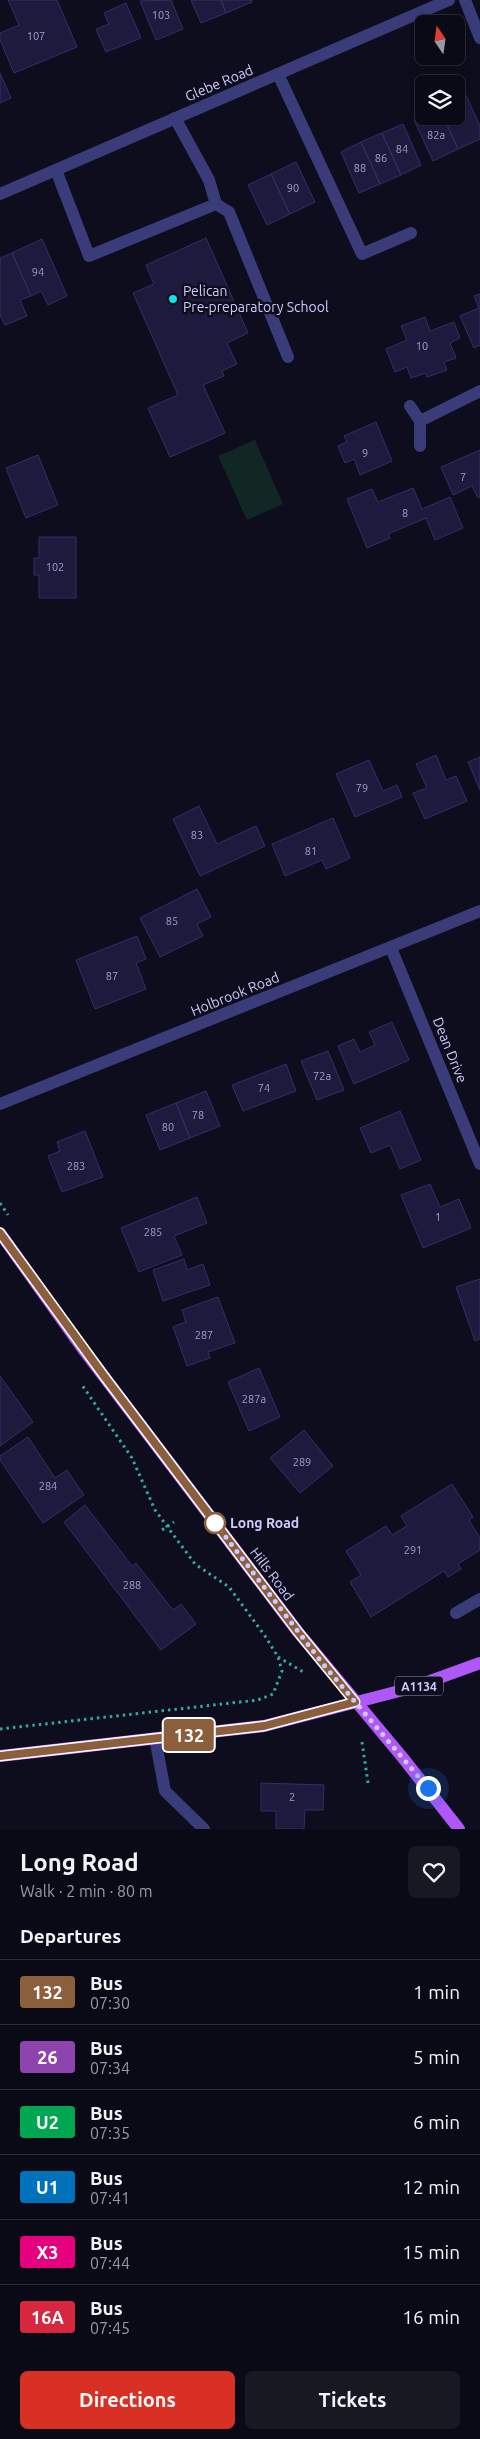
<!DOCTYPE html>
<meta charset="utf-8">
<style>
:root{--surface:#0a0a16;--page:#181823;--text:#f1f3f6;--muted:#999aa1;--line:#2a2b35;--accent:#d93025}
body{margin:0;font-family:Ubuntu,sans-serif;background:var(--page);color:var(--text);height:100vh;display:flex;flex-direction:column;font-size:19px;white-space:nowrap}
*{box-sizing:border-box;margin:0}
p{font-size:16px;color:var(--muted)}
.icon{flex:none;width:28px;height:28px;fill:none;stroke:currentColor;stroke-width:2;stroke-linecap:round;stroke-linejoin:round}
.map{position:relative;height:1829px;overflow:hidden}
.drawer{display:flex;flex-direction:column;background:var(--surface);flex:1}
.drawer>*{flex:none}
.badge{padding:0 10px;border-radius:4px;font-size:18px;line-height:32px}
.needle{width:32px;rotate:347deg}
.buttons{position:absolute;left:415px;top:15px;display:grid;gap:10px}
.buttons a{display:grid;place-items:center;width:50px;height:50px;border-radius:8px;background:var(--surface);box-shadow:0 2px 12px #0003,0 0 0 1px var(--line);font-size:25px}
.you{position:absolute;width:25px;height:25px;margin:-12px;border:4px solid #fff;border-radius:50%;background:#1a73e8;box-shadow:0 0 0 8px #1a73e833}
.map>.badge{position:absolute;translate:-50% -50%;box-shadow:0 0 0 2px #fff}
h2{padding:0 20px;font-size:19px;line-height:45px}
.round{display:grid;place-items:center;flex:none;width:52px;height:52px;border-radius:8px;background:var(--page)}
.summary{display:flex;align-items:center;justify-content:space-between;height:85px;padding:0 20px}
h1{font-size:24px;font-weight:600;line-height:38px}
.action{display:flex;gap:10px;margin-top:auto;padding:10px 20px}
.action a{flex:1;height:58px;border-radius:8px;background:var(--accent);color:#fff;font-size:20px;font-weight:600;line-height:58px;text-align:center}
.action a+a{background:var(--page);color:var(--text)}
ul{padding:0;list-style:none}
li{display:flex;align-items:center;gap:15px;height:65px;padding:0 20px;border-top:1px solid var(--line)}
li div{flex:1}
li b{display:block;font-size:19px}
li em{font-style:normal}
li .badge{min-width:55px;font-weight:700;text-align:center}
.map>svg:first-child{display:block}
.green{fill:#102724}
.building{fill:#1e1a3d;stroke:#342d68}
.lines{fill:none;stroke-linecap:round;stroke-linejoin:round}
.path{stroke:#33a999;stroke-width:3;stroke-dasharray:2.5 4;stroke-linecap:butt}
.lane{stroke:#3a3c7a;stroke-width:12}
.street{stroke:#3a3c7a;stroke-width:12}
.primary{stroke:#af58f7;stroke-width:12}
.line-casing{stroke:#fff;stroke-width:11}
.line{stroke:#8b5e3c;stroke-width:8}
.walk{stroke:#cdcbfd;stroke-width:5;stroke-dasharray:0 9}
.poi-dot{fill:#0be4e9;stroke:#0e0d1d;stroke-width:2}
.stop-dot{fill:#fff;stroke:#8b5e3c;stroke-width:2.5}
.labels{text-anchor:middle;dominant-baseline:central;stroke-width:5;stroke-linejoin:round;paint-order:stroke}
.number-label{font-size:11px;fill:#a19fcd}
.shield{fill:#0e0d1d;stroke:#9492ba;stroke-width:1}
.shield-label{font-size:12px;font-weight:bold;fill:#cdcbfd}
.street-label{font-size:14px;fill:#cdcbfd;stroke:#0e0d1d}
.poi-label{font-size:14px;fill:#cdcbfd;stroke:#0e0d1d;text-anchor:start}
.stop-label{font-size:14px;font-weight:bold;fill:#cdcbfd;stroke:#0e0d1d;text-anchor:start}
</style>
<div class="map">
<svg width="480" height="1829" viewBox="0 0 480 1829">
<rect width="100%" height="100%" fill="#0e0d1d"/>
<path class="green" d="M 255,440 L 283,504 L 247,520 L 218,456 Z"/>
<path class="building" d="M 8,0 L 57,0 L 77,47 L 14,73 L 0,40 L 0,33 L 19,25 Z
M 171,0 L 183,29 L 156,40 L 140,1 Z
M 191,0 L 221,0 L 226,13 L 201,23 Z
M 221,0 L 252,0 L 252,2 L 226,13 Z
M 126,3 L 141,38 L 106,52 L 96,29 L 109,24 L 104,13 Z
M 0,73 L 11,98 L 0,103 Z
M 466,95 L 480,126 L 480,139 L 458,149 L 443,116 L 456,116 L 456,100 Z
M 424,115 L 443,116 L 458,149 L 433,161 L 414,120 Z
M 403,124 L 421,165 L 401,175 L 382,133 Z
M 382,133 L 401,175 L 380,184 L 361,142 Z
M 361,142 L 380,184 L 359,193 L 341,152 Z
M 296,162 L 315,202 L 290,214 L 271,174 Z
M 271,174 L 290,214 L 267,225 L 248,185 Z
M 206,238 L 248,333 L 227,343 L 237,364 L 222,371 L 224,376 L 203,385 L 225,433 L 170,457 L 148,408 L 178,395 L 133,293 L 154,284 L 146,265 Z
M 42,239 L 67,296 L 48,305 L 41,291 L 31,296 L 12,253 Z
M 12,253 L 31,296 L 20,300 L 27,316 L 5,325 L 0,315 L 0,258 Z
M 480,294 L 480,345 L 474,348 L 460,316 L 479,308 L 474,296 Z
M 425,317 L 430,331 L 454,322 L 460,338 L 450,343 L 456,358 L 444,362 L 447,370 L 427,377 L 426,373 L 411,378 L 407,367 L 395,372 L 386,349 L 407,340 L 401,326 Z
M 376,422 L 392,461 L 360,475 L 354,459 L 345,463 L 338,446 L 347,442 L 344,436 Z
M 480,450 L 480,497 L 478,498 L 472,486 L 453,495 L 441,467 Z
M 38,455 L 58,505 L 26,518 L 6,468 Z
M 413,488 L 422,509 L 450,497 L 463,528 L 435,540 L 426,518 L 388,534 L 390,538 L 367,548 L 347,499 L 372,489 L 378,502 Z
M 39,537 L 76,537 L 76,598 L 39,598 L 39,575 L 34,575 L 34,558 L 39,558 Z
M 436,755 L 446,780 L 456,776 L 467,801 L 425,819 L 413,793 L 427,788 L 416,764 Z
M 480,757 L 480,790 L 468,762 Z
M 369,760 L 383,791 L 397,785 L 402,797 L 355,817 L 336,774 Z
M 199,806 L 217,844 L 256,826 L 265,846 L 200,876 L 173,819 Z
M 333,818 L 350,858 L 326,869 L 322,860 L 285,876 L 272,844 Z
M 197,889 L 211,917 L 197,924 L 203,936 L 160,957 L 140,918 Z
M 137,936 L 146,959 L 136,963 L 146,989 L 95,1009 L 76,960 Z
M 392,1022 L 409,1060 L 354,1084 L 338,1046 L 354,1039 L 360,1052 L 375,1045 L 369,1032 Z
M 328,1051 L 344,1090 L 317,1100 L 301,1061 Z
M 286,1064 L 296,1091 L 243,1111 L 232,1085 Z
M 206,1091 L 220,1126 L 190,1138 L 176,1103 Z
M 176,1103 L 190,1138 L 160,1150 L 146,1115 Z
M 400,1111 L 421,1160 L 400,1169 L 390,1145 L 371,1153 L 360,1128 Z
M 85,1131 L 103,1177 L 62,1192 L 48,1156 L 60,1151 L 57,1142 Z
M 430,1184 L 440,1207 L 459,1199 L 471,1228 L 423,1248 L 401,1195 Z
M 197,1197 L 207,1223 L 174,1236 L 182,1255 L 139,1272 L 121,1228 Z
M 184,1259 L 187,1270 L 203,1264 L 210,1285 L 163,1301 L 153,1270 Z
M 480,1279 L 480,1339 L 475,1341 L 456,1287 Z
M 218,1297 L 235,1343 L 208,1352 L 210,1358 L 187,1366 L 173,1327 L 186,1322 L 182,1310 Z
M 259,1368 L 280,1417 L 249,1431 L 228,1382 Z
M 0,1376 L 33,1422 L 0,1446 Z
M 304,1430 L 333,1466 L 300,1493 L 270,1458 Z
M 28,1437 L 55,1478 L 67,1470 L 84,1495 L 43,1523 L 0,1460 L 0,1456 Z
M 452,1484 L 473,1517 L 469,1520 L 480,1538 L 480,1550 L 458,1564 L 461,1569 L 448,1577 L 444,1571 L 371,1617 L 350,1582 L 361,1575 L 346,1551 L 386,1526 L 392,1535 L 407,1526 L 401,1516 Z
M 85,1505 L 132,1566 L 136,1563 L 173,1610 L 181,1604 L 196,1624 L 161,1650 L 64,1522 Z
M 261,1783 L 324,1785 L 323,1810 L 305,1810 L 304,1829 L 276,1829 L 276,1811 L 261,1811 Z"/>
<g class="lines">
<path class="path" d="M 0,1203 L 8,1215
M 162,1530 L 174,1522
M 278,1657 L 305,1673
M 0,1729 L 258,1700 L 273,1694 L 282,1671 L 278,1657 L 265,1636 L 229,1587 L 195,1564 L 155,1510 L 132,1458 L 82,1385
M 362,1742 L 368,1783"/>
<path class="lane" d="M 278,74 L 362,254 L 411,233
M 175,118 L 209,180 L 216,204
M 56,170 L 89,256 L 216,204 L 229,212 L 288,357
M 456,1613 L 480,1599
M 155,1738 L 165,1791 L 204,1829"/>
<path class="street" d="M 465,0 L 480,38
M 0,194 L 449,0
M 410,406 L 420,421 L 420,446
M 420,421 L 480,391
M 391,948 L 480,1164
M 0,1104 L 480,911"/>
<path class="primary" d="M 0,1233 L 83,1349 L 298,1632 L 403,1758 L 459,1829
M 0,1756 L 264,1726 L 411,1688 L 480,1663"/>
</g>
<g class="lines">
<g class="line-casing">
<path id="line" d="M 0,1233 L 104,1376 L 298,1632 L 355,1702 L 264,1726 L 0,1756"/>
</g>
<use href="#line" class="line"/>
<path class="walk" d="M 215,1523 L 323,1664 L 428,1788"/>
</g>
<circle class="poi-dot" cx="173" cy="299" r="5"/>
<circle class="stop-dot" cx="215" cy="1523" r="10"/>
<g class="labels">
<g class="number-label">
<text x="161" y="15">103</text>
<text x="36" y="36">107</text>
<text x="436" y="135">82a</text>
<text x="402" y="149">84</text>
<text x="381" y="158">86</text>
<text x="360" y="168">88</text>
<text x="293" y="188">90</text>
<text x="38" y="272">94</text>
<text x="422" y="346">10</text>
<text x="365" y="453">9</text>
<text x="463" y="477">7</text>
<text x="405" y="513">8</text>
<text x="55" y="567">102</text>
<text x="362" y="788">79</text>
<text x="197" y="835">83</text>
<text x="311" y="851">81</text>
<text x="172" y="921">85</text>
<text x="112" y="976">87</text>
<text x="322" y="1076">72a</text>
<text x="264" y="1088">74</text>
<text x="198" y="1115">78</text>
<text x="168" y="1127">80</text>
<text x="76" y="1166">283</text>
<text x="438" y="1217">1</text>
<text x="153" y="1232">285</text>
<text x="204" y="1335">287</text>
<text x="254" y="1399">287a</text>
<text x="302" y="1462">289</text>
<text x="48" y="1486">284</text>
<text x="413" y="1550">291</text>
<text x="132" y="1585">288</text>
<text x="292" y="1797">2</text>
</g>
<rect class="shield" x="395" y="1676.5" width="48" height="19" rx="4"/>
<g class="shield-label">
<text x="419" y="1686">A1134</text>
</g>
<g class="street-label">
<text transform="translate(219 83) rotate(-23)">Glebe Road</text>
<text transform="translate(235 994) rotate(-22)">Holbrook Road</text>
<text transform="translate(450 1050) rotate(68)">Dean Drive</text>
<text transform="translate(272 1574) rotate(53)">Hills Road</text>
</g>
<g class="poi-label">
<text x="183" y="291">Pelican<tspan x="183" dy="16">Pre-preparatory School</tspan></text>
</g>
<g class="stop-label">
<text x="230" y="1523">Long Road</text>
</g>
</g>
</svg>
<div class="buttons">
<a><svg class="needle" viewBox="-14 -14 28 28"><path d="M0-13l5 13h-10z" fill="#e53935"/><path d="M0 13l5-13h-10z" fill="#999aa1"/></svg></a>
<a><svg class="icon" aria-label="layers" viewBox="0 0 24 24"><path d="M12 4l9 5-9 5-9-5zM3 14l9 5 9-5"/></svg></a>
</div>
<div class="you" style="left:428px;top:1788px"></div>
<b class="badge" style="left:189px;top:1735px;background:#8b5e3c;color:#fff">132</b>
</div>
<section class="drawer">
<div class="summary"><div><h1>Long Road</h1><p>Walk · 2 min · 80 m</p></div><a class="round"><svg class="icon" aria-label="heart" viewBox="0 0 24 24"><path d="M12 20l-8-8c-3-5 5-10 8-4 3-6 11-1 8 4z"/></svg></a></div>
<h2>Departures</h2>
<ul>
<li><span class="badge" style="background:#8b5e3c;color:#fff">132</span><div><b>Bus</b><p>07:30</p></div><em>1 min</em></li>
<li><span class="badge" style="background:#8e44ad;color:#fff">26</span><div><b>Bus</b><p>07:34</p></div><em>5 min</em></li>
<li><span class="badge" style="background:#00a651;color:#fff">U2</span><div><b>Bus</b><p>07:35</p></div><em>6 min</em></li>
<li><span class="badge" style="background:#0072bc;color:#fff">U1</span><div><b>Bus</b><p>07:41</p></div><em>12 min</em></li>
<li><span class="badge" style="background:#e6007e;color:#fff">X3</span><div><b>Bus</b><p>07:44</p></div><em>15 min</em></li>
<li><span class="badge" style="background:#d7263d;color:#fff">16A</span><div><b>Bus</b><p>07:45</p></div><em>16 min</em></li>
</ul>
<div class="action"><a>Directions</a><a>Tickets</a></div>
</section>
